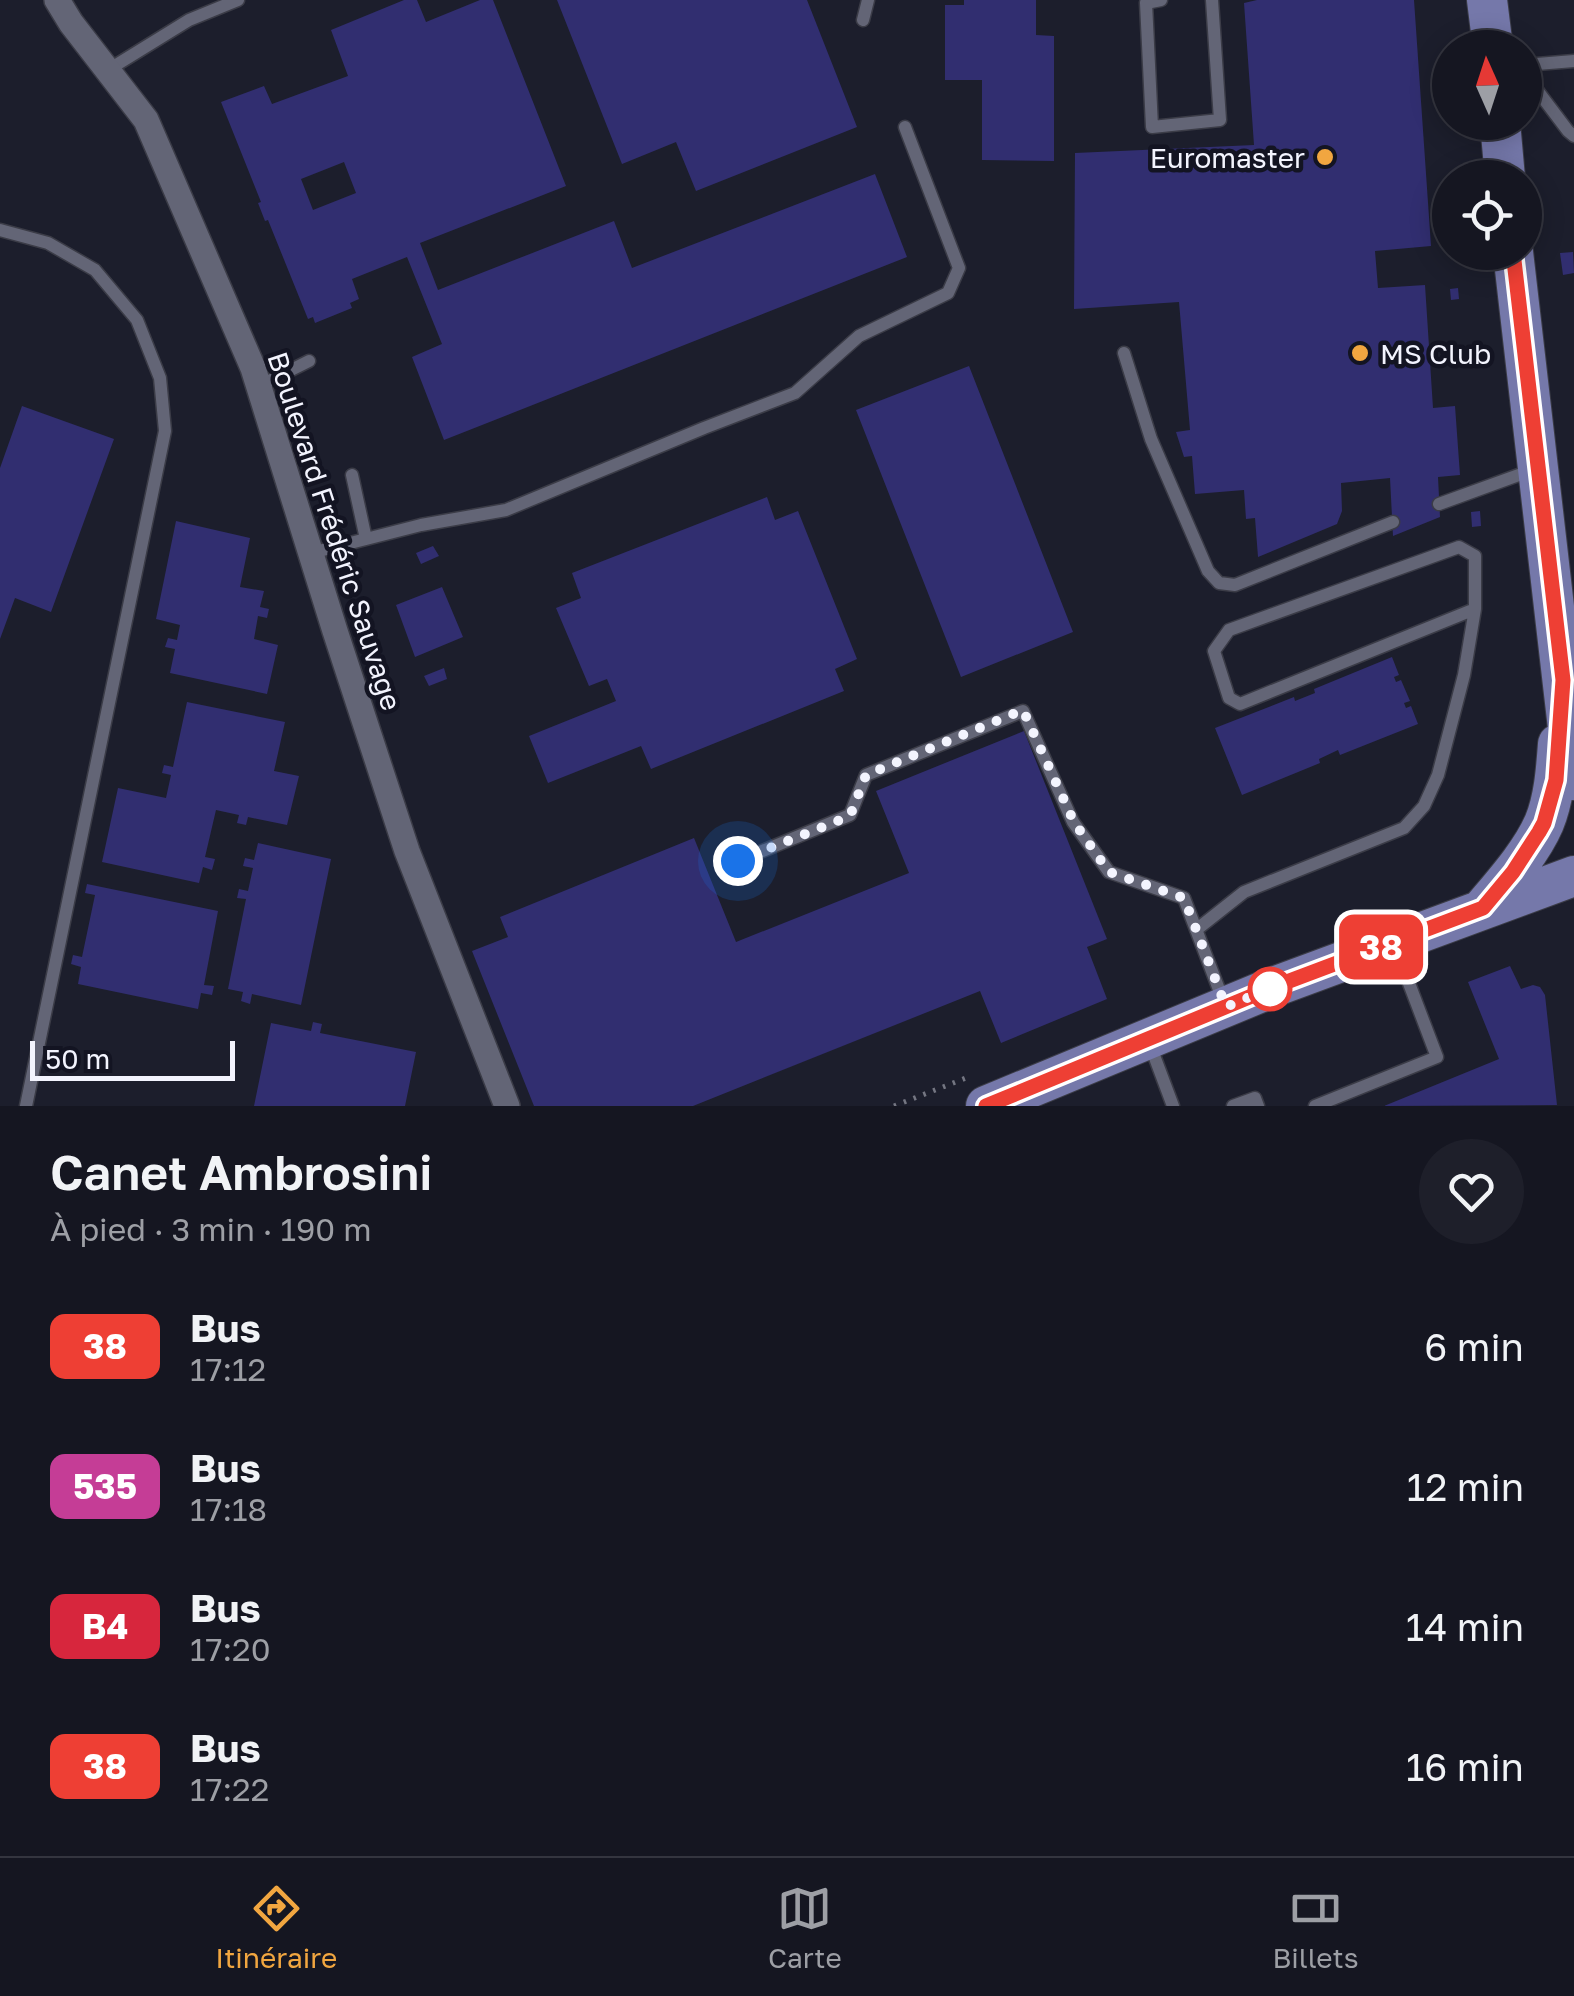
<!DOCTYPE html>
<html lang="fr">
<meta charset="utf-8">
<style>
:root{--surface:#151621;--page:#1e1f2a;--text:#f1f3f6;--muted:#9d9fa5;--line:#34353f;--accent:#f1a640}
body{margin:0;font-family:"Golos Text",sans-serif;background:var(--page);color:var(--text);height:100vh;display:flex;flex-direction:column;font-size:38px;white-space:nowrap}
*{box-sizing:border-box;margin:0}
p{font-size:32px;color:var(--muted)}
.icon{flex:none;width:55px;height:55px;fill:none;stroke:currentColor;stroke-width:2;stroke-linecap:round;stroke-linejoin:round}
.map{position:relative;height:1106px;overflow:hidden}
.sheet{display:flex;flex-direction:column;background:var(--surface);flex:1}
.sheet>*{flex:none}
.badge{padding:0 20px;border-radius:15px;font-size:35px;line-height:65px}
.needle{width:65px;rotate:357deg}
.controls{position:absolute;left:1432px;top:30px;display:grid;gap:20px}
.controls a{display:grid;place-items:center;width:110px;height:110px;border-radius:50%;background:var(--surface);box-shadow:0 5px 25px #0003,0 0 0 2px var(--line);font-size:50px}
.scale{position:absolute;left:30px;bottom:25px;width:205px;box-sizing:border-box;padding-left:10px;border:5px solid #f3f4fe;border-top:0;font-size:28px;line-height:35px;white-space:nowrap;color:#f3f4fe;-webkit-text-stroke:8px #131422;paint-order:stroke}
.you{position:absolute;width:50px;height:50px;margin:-25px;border:8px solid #fff;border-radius:50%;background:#1a73e8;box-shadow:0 0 0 15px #1a73e833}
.map>.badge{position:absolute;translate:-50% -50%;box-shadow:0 0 0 5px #fff}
.round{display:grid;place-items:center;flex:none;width:105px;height:105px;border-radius:52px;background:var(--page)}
.headline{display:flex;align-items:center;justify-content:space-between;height:170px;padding:0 50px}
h1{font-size:48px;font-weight:600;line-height:75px}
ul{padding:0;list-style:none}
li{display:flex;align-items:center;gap:30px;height:140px;padding:0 50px}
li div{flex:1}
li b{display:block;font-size:38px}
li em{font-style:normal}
li .badge{min-width:110px;font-weight:700;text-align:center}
.dock{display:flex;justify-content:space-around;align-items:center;height:140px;border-top:2px solid var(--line);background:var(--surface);font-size:28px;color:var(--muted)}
.dock a{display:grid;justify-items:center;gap:5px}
.dock .selected{color:var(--accent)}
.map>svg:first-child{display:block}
.building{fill:#312e70;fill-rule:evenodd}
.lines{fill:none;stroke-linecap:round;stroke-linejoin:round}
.service-casing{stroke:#3b3c47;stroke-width:15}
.minor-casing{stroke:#3b3c47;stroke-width:28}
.primary-casing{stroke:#3b3c47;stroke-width:42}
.path{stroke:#747682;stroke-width:5;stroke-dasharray:2.5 8;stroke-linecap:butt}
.service{stroke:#636576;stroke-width:12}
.minor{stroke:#636576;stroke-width:25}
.primary{stroke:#7578aa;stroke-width:40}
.line-casing{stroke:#fff;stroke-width:22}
.line{stroke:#ee3f34;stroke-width:15}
.walk{stroke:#f3f4fe;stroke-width:10;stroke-dasharray:0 18}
.poi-dot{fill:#f1a640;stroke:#131422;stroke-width:4}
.stop-dot{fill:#fff;stroke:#ee3f34;stroke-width:5}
.labels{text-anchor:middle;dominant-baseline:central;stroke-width:9;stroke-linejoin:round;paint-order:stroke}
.poi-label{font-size:28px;fill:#f3f4fe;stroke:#131422;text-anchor:end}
.street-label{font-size:28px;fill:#f3f4fe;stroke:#131422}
</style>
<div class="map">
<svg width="1574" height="1106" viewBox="0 0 1574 1106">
<rect width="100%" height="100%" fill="#1c1e2c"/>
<path class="building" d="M 404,0 L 417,0 L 426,22 L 480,0 L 493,0 L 566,186 L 420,243 L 438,290 L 614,221 L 632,268 L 875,174 L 907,257 L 444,440 L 412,357 L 442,344 L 407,257 L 352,279 L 359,299 L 350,303 L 352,308 L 315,323 L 313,317 L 308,319 L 268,220 L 265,221 L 258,203 L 261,202 L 221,102 L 264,86 L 272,104 L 348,76 L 331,30 ZM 344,162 L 356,193 L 313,210 L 301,179 Z
M 557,0 L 807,0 L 857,127 L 696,191 L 676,142 L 622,164 Z
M 964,0 L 1036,0 L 1036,35 L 1054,36 L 1054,161 L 982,160 L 982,80 L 945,80 L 945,5 L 964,5 Z
M 1257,0 L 1414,0 L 1431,246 L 1375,251 L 1378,288 L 1425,285 L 1433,408 L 1455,406 L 1460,475 L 1438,477 L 1440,517 L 1393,536 L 1390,478 L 1341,483 L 1342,511 L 1337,524 L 1258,557 L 1255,518 L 1246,519 L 1244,490 L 1195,494 L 1192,456 L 1184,457 L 1176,432 L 1190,430 L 1179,302 L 1074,309 L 1075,153 L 1254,145 L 1244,3 Z
M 1573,252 L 1574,273 L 1563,275 L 1560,253 Z
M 1458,288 L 1459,299 L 1451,300 L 1450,289 Z
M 969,366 L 1073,632 L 961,677 L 856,410 Z
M 22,406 L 114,439 L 51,612 L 15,598 L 0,639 L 0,468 Z
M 767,497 L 775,520 L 798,511 L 857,659 L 835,669 L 844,691 L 651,769 L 641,746 L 548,783 L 529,736 L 616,701 L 607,679 L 589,686 L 556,608 L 581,598 L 572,573 Z
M 1480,511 L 1481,526 L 1472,527 L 1471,512 Z
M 176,521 L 250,538 L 240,587 L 264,591 L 260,607 L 269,609 L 267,618 L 258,616 L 254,639 L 278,645 L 267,694 L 170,673 L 175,649 L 165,647 L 168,638 L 177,640 L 180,625 L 156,619 Z
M 433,546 L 439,556 L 421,564 L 416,553 Z
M 442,587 L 463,637 L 415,657 L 396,605 Z
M 1392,657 L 1399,675 L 1394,677 L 1396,682 L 1401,680 L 1410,701 L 1404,703 L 1406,708 L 1411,706 L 1418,724 L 1340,755 L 1338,750 L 1319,759 L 1320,763 L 1242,795 L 1215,728 L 1294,697 L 1295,701 L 1315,693 L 1314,689 Z
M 444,668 L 447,679 L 429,686 L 424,676 Z
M 187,702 L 285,722 L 274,771 L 299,776 L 287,825 L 248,817 L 246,825 L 237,823 L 239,815 L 216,810 L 205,857 L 215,859 L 212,870 L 203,867 L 199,883 L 102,862 L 118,788 L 166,798 L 171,775 L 162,773 L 164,765 L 173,767 Z
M 1024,731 L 1107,939 L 1087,947 L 1107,999 L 1001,1043 L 980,991 L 693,1106 L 534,1106 L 472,951 L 508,937 L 500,917 L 694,838 L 736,942 L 909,873 L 876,791 Z
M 258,843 L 331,859 L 301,1005 L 252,994 L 250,1004 L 241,1001 L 243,992 L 228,989 L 246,899 L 237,898 L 239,889 L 248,891 L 253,868 L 243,866 L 245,858 L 254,860 Z
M 87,884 L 218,911 L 204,985 L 214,986 L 212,995 L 201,993 L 198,1009 L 78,984 L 81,967 L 71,964 L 73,955 L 82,957 L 95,895 L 85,893 Z
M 1510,966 L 1521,989 L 1533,985 L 1540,987 L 1545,995 L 1557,1105 L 1384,1106 L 1499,1059 L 1468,982 Z
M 313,1022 L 322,1024 L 320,1033 L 416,1052 L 405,1106 L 254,1106 L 271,1023 L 311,1031 Z"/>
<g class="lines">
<g class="service-casing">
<path id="service" d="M 1161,0 L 1146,3 L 1152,127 L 1220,120 L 1212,0
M 863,20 L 868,0
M 1525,65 L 1574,61
M 108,70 L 189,20 L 238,0
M 1525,74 L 1568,131 L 1574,136
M 0,230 L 48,243 L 95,270 L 137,320 L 160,378 L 165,431 L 26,1106
M 1124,353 L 1151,439 L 1208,571 L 1219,583 L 1235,585 L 1393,522
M 259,386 L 309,361
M 352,475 L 366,539
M 1439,504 L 1535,469
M 311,553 L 421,525 L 506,510 L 704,428 L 795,393 L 859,336 L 948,293 L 959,268 L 905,127
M 738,861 L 850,815 L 866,775 L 1023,711 L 1073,822 L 1109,872 L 1184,898 L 1223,1000
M 1196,930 L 1244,892 L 1404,828 L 1424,806 L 1438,775 L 1464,675 L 1475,609 L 1475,556 L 1459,547 L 1229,630 L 1214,651 L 1229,698 L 1240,704 L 1475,609
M 1149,1042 L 1173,1106
M 1233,1106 L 1255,1098 L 1258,1106
M 1315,1106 L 1437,1057 L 1396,949"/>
</g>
<g class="minor-casing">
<path id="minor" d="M 57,0 L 71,23 L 146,120 L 253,368 L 335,631 L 407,851 L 507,1106"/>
</g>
<g class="primary-casing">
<path id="primary" d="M 1487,0 L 1493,48
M 1500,122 L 1505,178
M 1513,252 L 1574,780
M 1483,908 C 1504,883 1531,853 1544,823 C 1554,799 1556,771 1558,744
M 986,1106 L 1276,986 L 1574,876"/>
</g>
<path class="path" d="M 894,1106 L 966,1078"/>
<use href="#service" class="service"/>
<use href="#minor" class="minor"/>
<use href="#primary" class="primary"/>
</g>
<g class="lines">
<g class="line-casing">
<path id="line" d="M 986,1106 L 1276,986 L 1483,908 L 1513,872 L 1539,832 L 1544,823 L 1556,780 L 1563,680 L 1513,252"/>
</g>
<use href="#line" class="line"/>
<path class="walk" d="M 738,861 L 850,816 L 866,775 L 1023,710 L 1074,822 L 1109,872 L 1184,898 L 1226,1007 L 1276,986 L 1270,989"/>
</g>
<g class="poi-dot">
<circle cx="1325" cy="157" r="10"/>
<circle cx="1360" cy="353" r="10"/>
</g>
<circle class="stop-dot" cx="1270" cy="989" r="20"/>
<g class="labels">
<g class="poi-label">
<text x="1305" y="157">Euromaster</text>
<text x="1380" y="353" text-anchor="start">MS Club</text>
</g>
<g class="street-label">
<text transform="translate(335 531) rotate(72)">Boulevard Frédéric Sauvage</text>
</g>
</g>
</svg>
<div class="controls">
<a><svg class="needle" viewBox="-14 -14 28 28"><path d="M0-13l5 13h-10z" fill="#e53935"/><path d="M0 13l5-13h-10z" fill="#9d9fa5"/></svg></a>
<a><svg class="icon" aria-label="locate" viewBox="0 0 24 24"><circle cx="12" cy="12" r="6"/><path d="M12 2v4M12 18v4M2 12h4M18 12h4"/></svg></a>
</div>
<div class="scale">50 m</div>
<div class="you" style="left:738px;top:861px"></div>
<b class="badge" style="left:1381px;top:947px;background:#ee3f34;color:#fff">38</b>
</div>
<section class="sheet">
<div class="headline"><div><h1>Canet Ambrosini</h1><p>À pied · 3 min · 190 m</p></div><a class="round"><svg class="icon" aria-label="heart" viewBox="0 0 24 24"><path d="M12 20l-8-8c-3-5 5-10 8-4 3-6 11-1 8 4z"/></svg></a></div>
<ul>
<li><span class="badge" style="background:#ee3f34;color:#fff">38</span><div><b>Bus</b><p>17:12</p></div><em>6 min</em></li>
<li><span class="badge" style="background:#c53d96;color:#fff">535</span><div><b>Bus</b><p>17:18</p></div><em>12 min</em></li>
<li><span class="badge" style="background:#d7263d;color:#fff">B4</span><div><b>Bus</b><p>17:20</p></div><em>14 min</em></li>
<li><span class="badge" style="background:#ee3f34;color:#fff">38</span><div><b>Bus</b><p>17:22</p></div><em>16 min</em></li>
</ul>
</section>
<nav class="dock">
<a class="selected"><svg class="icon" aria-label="directions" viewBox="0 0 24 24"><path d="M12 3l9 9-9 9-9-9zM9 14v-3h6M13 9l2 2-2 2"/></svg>Itinéraire</a>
<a><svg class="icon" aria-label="map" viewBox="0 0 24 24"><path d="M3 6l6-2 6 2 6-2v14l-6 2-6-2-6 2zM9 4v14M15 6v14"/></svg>Carte</a>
<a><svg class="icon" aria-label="tickets" viewBox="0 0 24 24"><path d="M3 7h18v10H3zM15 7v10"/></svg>Billets</a>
</nav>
